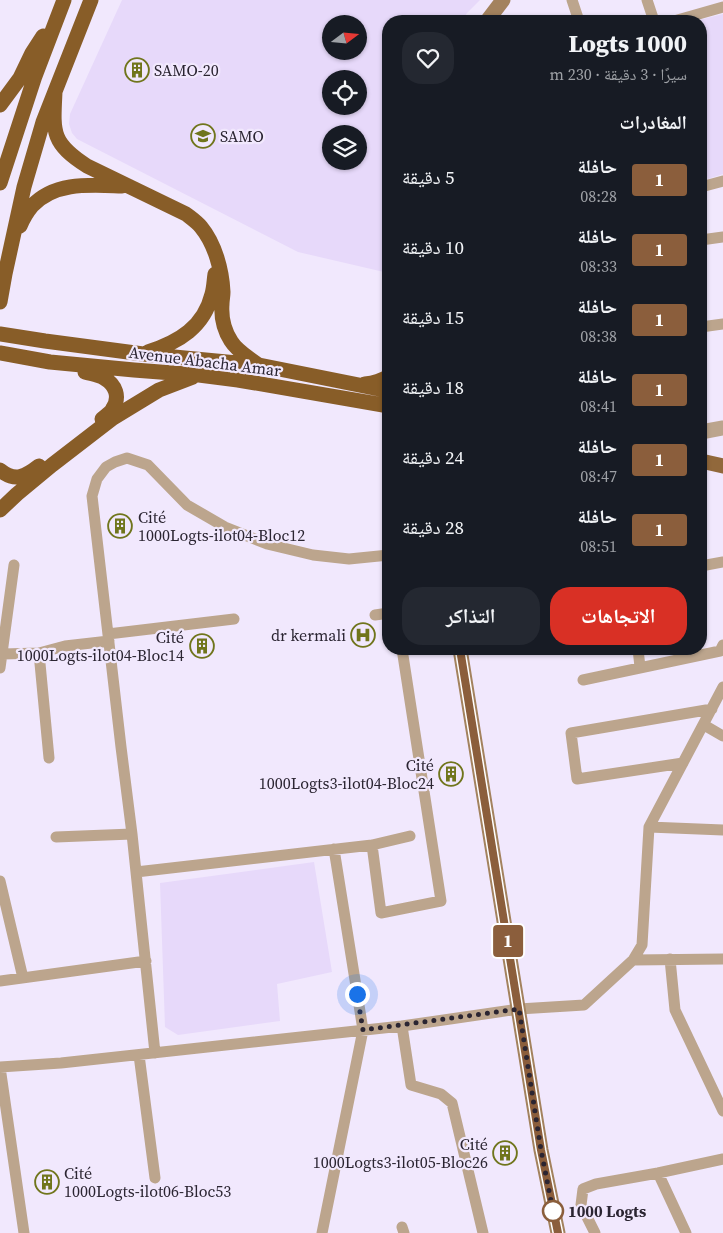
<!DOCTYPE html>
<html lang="ar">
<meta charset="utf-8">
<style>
:root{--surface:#171b24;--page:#242831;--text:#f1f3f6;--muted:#9ea1a6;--accent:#d93025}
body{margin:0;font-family:"Source Serif 4","Noto Naskh Arabic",serif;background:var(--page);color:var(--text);direction:rtl;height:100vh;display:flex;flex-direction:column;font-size:19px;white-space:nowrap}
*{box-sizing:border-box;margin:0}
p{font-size:16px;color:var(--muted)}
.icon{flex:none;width:28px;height:28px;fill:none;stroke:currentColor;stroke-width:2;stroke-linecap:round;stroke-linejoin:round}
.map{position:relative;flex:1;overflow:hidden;direction:ltr}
.sheet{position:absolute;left:382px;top:15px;width:325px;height:640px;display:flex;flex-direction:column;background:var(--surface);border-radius:20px;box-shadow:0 1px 4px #0004;direction:rtl}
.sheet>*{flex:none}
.badge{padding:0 10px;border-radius:4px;font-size:18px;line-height:32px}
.needle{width:32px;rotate:74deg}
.controls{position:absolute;left:322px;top:15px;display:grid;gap:10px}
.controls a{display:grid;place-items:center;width:45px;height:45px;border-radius:50%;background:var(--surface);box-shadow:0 1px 4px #0004;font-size:25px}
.you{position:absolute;width:25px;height:25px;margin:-12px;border:4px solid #fff;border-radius:50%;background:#1a73e8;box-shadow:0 0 0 8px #1a73e833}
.map>.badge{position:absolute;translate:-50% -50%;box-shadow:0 0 0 2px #fff}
h2{padding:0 20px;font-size:19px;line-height:45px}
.round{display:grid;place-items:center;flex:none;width:52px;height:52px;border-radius:20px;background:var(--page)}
.head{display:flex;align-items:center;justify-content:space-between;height:85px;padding:0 20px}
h1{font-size:24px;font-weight:800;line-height:38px}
.action{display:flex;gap:10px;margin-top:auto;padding:10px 20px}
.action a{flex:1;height:58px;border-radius:20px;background:var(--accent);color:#fff;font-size:20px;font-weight:800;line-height:58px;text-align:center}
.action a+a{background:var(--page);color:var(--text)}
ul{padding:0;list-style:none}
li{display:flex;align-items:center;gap:15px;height:70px;padding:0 20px}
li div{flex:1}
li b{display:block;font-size:19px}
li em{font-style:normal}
li .badge{min-width:55px;font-weight:700;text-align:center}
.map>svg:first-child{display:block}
.built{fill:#e7d9fa;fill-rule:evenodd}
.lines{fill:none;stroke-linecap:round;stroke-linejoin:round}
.minor{stroke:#bca58d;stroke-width:11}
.tertiary{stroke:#bca58d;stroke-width:15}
.secondary{stroke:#a3825e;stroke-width:15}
.primary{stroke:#91683b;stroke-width:15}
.trunk{stroke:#885d28;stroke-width:15}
.line-casing{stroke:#fff;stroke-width:11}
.line{stroke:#8b5e3c;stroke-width:8}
.walk{stroke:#2b2532;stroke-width:5;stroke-dasharray:0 9}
.stop-dot{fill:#fff;stroke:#8b5e3c;stroke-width:2.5}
.labels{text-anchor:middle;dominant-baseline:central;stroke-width:4.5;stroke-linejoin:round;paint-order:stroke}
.poi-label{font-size:16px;fill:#2b2532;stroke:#f1e8fd;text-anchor:start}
.street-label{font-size:16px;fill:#2b2532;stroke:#f1e8fd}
.stop-label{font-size:16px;font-weight:bold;fill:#2b2532;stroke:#f1e8fd;text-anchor:start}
</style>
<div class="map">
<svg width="723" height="1233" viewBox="0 0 723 1233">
<rect width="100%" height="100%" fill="#f1e8fd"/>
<path class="built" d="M 122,0 L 480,0 L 467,13 L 462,21 L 389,21 L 389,227 L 384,272 L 298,252 L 77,139 L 72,133 L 69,124 L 70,114 ZM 331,24 L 359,24 L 359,51 L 331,51 ZM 331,79 L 359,79 L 359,106 L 331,106 ZM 331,134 L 359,134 L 359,161 L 331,161 Z
M 723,14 L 723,174 L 708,179 L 701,156 L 701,21 L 695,21 Z
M 314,862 L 332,972 L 277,984 L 280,1021 L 178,1035 L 165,1027 L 160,883 Z"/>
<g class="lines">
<path class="minor" d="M 572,0 L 579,21
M 647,0 L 654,21
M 674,21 L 723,7
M 701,187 L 723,181
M 701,240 L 723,237
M 701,327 L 723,324
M 701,566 L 723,562
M 375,615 L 389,613
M 108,634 L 234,619
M 638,649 L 640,667
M 39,653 L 65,646 L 109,641
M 3,654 L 39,653 L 49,758
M 0,668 L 14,565
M 583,680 L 720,651 L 723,645
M 704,725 L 723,736
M 683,763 L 577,779 L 571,733 L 712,709
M 649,827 L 723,830
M 56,837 L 132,834
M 372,845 L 381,913 L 441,901 L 402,649
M 136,872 L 372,845 L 410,836
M 0,881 L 23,978
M 670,959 L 675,1010 L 723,1111
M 633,960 L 723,959
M 0,981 L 146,961
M 402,1026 L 411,1085 L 441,1094 L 452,1103 L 483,1233
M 155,1053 L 132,834 L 121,747 L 92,496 L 97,479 L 106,467 L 115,462 L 127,458 L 148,465 L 187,505 L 225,527 L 267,544 L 313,555 L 349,559 L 389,555
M 139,1055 L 155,1178
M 0,1067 L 61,1063 L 402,1026 L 519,1009 L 584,1005 L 633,960 L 642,945 L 649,827 L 723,687
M 0,1067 L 24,1233
M 658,1173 L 686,1233
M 402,1227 L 404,1233
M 322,1233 L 363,1030 L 334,849
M 595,1233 L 581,1205 L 583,1189 L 596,1184 L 658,1173 L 723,1159"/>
<path class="tertiary" d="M 701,432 L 723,428"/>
<path class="secondary" d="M 487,21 L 503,0
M 460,649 L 541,1150 L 558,1233"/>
<path class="primary" d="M 701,461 L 723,466"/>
<path class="trunk" d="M 55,92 C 53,132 51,143 87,166 L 186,214 C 191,218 197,222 201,227 C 215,244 222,270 223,292 C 223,296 222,300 222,304 C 221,317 224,330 231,341 C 237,351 248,357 257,364
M 0,105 L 20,78 L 32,53 L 43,36
M 0,183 L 35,76 L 64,0
M 20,226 C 23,219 27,212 32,206 C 55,181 92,185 122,186
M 0,302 L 5,274 L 24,187 L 43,122 L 91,0
M 0,334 L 45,341 L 143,354 L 259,365 L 389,391
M 148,352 C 179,342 204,327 212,294 C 214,287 214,280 215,274
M 0,353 L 50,362 L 134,370 L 199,375 L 238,380 L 389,406
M 85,372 C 92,374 99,375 104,378 C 116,385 120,397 113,408 C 111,413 105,416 102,419
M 365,384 C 374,383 381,381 389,376
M 0,470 C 15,482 25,477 39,466
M 0,510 L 17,494 L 52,465 L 113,418 L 159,390 L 193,377"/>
</g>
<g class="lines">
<g class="line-casing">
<path id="line" d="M 460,649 L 541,1150 L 558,1233"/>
</g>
<use href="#line" class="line"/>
<path class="walk" d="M 357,994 L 363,1030 L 519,1009 L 541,1150 L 553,1211"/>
</g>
<defs>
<g id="building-ring" transform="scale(1.25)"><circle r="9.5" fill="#f1e8fd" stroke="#70751c" stroke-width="1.5"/><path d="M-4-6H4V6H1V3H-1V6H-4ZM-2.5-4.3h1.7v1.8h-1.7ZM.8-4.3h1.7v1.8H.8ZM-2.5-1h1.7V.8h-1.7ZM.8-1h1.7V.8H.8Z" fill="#70751c"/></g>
<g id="university-ring" transform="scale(1.25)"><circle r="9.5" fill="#f1e8fd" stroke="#70751c" stroke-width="1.5"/><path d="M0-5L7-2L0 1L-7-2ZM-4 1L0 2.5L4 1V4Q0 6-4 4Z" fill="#70751c"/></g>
<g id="hospital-ring" transform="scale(1.25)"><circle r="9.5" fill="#f1e8fd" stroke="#70751c" stroke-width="1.5"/><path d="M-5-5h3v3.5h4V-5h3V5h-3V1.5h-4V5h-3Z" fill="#70751c"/></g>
</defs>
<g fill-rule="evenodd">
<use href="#building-ring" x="137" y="70"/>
<use href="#university-ring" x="203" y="136"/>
<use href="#building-ring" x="120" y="526"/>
<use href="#hospital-ring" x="363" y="635"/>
<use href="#building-ring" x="202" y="646"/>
<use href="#building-ring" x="451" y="774"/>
<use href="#building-ring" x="505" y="1153"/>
<use href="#building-ring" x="47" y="1182"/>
</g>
<circle class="stop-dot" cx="553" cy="1211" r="10"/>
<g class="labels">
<g class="poi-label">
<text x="154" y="70">SAMO-20</text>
<text x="220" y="136">SAMO</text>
<text x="138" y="517">Cité<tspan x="138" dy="18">1000Logts-ilot04-Bloc12</tspan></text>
<text x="346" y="635" text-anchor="end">dr kermali</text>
<text x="184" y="637" text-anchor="end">Cité<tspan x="184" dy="18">1000Logts-ilot04-Bloc14</tspan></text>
<text x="434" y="765" text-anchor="end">Cité<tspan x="434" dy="18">1000Logts3-ilot04-Bloc24</tspan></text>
<text x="488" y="1144" text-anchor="end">Cité<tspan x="488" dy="18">1000Logts3-ilot05-Bloc26</tspan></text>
<text x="64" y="1173">Cité<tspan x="64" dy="18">1000Logts-ilot06-Bloc53</tspan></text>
</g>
<g class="street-label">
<text transform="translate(205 361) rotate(7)">Avenue Abacha Amar</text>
</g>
<g class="stop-label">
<text x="568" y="1211">1000 Logts</text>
</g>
</g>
</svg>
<div class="controls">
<a><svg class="needle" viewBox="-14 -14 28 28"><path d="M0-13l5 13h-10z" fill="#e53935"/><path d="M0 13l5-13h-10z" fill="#9ea1a6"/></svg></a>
<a><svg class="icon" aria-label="locate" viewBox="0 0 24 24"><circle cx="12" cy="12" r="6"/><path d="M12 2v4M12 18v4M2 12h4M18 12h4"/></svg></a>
<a><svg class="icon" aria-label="layers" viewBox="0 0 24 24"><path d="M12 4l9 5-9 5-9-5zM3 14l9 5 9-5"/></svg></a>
</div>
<div class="you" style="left:357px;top:994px"></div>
<b class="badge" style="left:508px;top:941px;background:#8b5e3c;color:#fff">1</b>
<section class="sheet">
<div class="head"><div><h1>1000 Logts</h1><p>سيرًا · 3 دقيقة · 230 m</p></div><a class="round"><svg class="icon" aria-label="heart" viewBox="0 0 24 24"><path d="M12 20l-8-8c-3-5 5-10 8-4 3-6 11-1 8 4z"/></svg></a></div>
<h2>المغادرات</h2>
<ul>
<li><span class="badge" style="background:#8b5e3c;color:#fff">1</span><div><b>حافلة</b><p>08:28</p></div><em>5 دقيقة</em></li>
<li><span class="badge" style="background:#8b5e3c;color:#fff">1</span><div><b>حافلة</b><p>08:33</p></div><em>10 دقيقة</em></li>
<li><span class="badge" style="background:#8b5e3c;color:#fff">1</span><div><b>حافلة</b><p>08:38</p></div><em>15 دقيقة</em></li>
<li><span class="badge" style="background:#8b5e3c;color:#fff">1</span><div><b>حافلة</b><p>08:41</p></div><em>18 دقيقة</em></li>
<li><span class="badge" style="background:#8b5e3c;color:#fff">1</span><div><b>حافلة</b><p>08:47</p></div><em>24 دقيقة</em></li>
<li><span class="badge" style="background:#8b5e3c;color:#fff">1</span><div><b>حافلة</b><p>08:51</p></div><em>28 دقيقة</em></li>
</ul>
<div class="action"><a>الاتجاهات</a><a>التذاكر</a></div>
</section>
</div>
